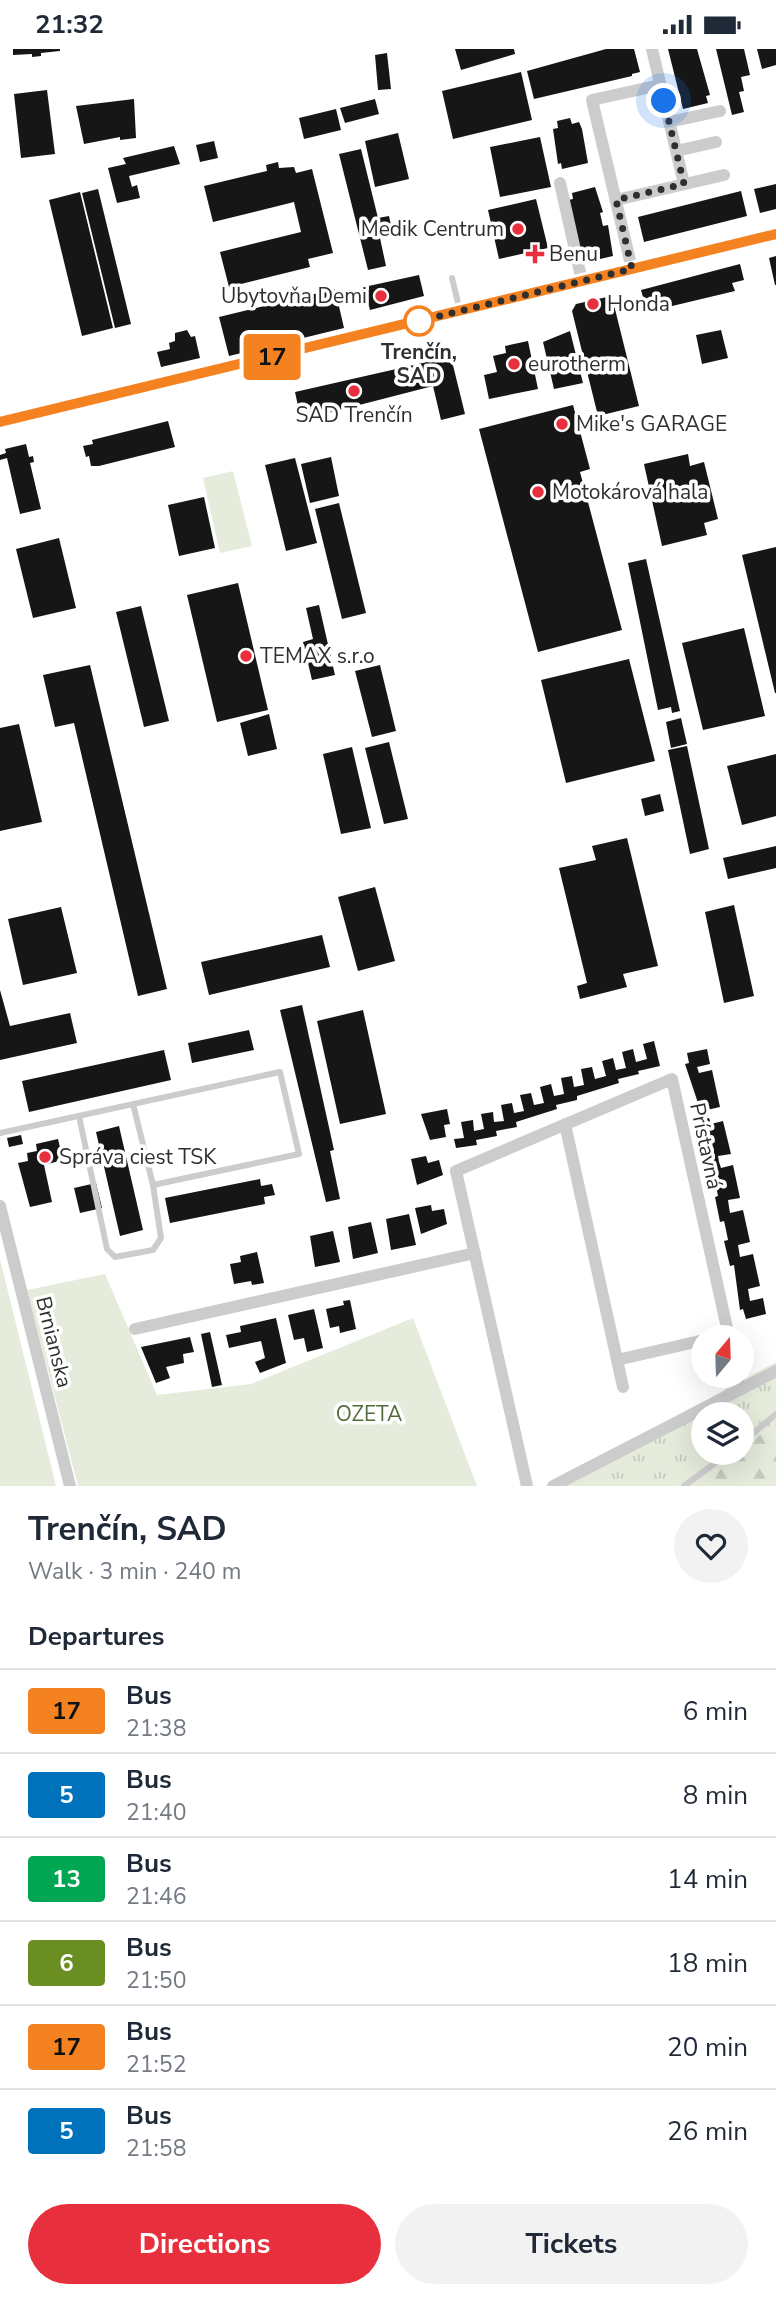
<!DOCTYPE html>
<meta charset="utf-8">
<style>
:root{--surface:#fff;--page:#f2f2f3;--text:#1f2937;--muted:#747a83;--line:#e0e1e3;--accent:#e72f3d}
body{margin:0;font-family:"Nunito Sans",sans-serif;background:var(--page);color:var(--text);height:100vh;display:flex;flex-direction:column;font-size:26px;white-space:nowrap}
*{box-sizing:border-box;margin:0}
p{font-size:23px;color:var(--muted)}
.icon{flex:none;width:38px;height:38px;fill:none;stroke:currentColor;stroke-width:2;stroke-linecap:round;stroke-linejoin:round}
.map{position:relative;height:1437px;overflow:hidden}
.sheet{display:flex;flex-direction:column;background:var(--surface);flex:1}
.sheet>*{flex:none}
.badge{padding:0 14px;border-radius:5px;font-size:24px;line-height:46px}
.needle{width:46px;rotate:19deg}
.controls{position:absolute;left:691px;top:1276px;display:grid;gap:14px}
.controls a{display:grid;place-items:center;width:63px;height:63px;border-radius:50%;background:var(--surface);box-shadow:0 7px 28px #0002;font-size:35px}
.you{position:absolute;width:35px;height:35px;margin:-18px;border:5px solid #fff;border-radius:50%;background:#1a73e8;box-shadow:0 0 0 10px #1a73e833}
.map>.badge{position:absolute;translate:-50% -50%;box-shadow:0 0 0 4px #fff}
h2{padding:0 28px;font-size:26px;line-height:63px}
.round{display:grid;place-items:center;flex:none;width:74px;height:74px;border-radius:37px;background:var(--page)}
.summary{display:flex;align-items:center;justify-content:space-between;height:119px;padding:0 28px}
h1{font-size:33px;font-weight:700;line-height:52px}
.button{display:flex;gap:14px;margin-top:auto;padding:14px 28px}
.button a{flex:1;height:80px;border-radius:42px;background:var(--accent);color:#fff;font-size:28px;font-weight:700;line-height:80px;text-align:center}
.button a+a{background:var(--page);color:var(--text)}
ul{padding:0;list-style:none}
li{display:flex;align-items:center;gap:21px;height:84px;padding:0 28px;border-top:2px solid var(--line)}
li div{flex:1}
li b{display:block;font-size:26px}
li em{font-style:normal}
li .badge{min-width:77px;font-weight:700;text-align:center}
.status{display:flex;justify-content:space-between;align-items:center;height:49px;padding:0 35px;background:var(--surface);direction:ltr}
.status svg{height:19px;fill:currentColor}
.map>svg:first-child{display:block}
.grass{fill:url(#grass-tufts)}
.forest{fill:url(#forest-firs)}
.garden{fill:#e5ecdc}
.building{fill:#161616}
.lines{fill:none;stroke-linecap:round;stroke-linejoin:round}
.service{stroke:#ccc;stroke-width:6}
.minor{stroke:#ccc;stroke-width:12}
.line-casing{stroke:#fff;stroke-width:16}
.line{stroke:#f58220;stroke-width:10}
.walk{stroke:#2f2f2f;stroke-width:7;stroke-dasharray:0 12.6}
.poi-dot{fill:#e72f3d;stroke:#fff;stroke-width:2.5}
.stop-dot{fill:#fff;stroke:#f58220;stroke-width:3.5}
.labels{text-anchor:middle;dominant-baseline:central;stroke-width:7;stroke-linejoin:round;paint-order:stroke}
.poi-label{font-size:21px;fill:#2f2f2f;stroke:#fff;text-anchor:start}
.stop-label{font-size:21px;font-weight:bold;fill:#2f2f2f;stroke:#fff}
.street-label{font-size:21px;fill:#2f2f2f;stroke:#fff}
.park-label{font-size:21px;fill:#526b3b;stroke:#fff}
</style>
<div class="status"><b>21:32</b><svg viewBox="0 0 49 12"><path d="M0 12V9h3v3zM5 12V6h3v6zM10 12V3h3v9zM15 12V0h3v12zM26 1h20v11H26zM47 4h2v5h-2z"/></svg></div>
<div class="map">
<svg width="776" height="1437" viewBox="0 0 776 1437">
<defs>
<pattern id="grass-tufts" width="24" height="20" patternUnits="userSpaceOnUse" patternTransform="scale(1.75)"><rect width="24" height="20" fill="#e5ecdc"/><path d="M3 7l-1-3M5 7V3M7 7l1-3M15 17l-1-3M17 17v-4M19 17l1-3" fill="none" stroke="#c5cbbd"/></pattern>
<pattern id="forest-firs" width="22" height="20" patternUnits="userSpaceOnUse" patternTransform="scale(1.75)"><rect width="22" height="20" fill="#e5ecdc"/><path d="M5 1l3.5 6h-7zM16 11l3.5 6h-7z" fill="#c5cbbd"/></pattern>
</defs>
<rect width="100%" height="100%" fill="#fff"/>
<path class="grass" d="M 776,1313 L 776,1376 L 742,1397 L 742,1365 L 704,1365 L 704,1404 L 732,1404 L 678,1437 L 548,1437 Z"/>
<path class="forest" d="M 776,1376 L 776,1437 L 678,1437 L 732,1404 L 742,1404 L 742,1397 Z"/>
<path class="garden" d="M 233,422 L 252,497 L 220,504 L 203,429 Z
M 0,1210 L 56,1437 L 0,1437 Z
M 105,1225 L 157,1346 L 251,1335 L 413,1269 L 477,1437 L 78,1437 L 27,1241 Z"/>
<path class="building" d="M 13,0 L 60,0 L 60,2 L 41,4 L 41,7 L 32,8 L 32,5 L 13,6 Z
M 455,0 L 514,0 L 515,5 L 461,21 Z
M 606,0 L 634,0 L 640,23 L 632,25 L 632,27 L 534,50 L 527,22 Z
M 668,0 L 697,0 L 710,46 L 706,47 L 708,54 L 683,60 Z
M 716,0 L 744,0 L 750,26 L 741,28 L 744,42 L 739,43 L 744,63 L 732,66 Z
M 757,0 L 776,0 L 776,16 L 762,20 Z
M 387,4 L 391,40 L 378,41 L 375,6 Z
M 521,23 L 532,71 L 453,90 L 442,42 Z
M 47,41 L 55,105 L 21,109 L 14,45 Z
M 134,50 L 136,89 L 120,91 L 120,88 L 84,95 L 76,57 Z
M 375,50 L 379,65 L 345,74 L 340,59 Z
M 336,60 L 341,81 L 304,90 L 299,69 Z
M 570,69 L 572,75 L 579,73 L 582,80 L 588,114 L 562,120 L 561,114 L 558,115 L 553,80 L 558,79 L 557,72 Z
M 398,84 L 409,130 L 375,138 L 365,92 Z
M 540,88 L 551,138 L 500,148 L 490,98 Z
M 214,92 L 218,109 L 200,113 L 196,96 Z
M 174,97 L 180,115 L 129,127 L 132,138 L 137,136 L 140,149 L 117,154 L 108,119 L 126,115 L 123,109 Z
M 361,100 L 378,169 L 389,167 L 393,186 L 380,189 L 386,217 L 368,221 L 339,105 Z
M 278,113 L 279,119 L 294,118 L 296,124 L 312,120 L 333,204 L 308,210 L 310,218 L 229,238 L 220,203 L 301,183 L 294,153 L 213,173 L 204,137 L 267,122 L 266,116 Z
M 776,135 L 776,160 L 760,164 L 754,140 Z
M 595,138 L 603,163 L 600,164 L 603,177 L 608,176 L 613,207 L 587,213 L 585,204 L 581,205 L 568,151 L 573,150 L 572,144 Z
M 98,140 L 131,275 L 115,279 L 82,144 Z
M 741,142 L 747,167 L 644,193 L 638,168 Z
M 80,143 L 113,279 L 82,287 L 49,151 Z
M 536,150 L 548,199 L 499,210 L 488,161 Z
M 776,207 L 776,236 L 775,236 L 769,209 Z
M 740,215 L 744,231 L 732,234 L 735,242 L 647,263 L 641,241 Z
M 419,226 L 424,247 L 370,261 L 364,238 Z
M 335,240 L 344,279 L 229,307 L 219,268 Z
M 607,248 L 613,252 L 639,357 L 598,367 L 572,262 L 576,255 Z
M 187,281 L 191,288 L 195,287 L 200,309 L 161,318 L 157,303 L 170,300 L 169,294 L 175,292 L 175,284 Z
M 721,281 L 728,309 L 702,315 L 696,286 Z
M 570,282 L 583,334 L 554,340 L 543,293 Z
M 528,292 L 538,340 L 489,350 L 484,326 L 497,323 L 493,307 L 506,304 L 505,297 Z
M 448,296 L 465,365 L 441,371 L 433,337 L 301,371 L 295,343 L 427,313 L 425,302 Z
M 573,356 L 590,420 L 580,423 L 622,581 L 538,603 L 479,380 Z
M 168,372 L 175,398 L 99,417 L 91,417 L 89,407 L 86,408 L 83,397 L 93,395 L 92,391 Z
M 26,395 L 29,408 L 33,407 L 34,413 L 30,414 L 41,460 L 20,465 L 7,409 L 0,411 L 0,406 L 6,404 L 5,400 Z
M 688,405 L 690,417 L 704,413 L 718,470 L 704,474 L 707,486 L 662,497 L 644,415 Z
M 331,408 L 339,447 L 310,454 L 301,415 Z
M 295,409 L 317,494 L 286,502 L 265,416 Z
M 204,448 L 215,499 L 179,507 L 168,456 Z
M 339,454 L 366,564 L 342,570 L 315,460 Z
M 59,489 L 76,559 L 33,569 L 16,500 Z
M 776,498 L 776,644 L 775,644 L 742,506 Z
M 646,510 L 680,662 L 672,664 L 671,658 L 658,661 L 628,514 Z
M 238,534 L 268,661 L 217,673 L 187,546 Z
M 319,556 L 335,626 L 312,631 L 303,593 L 313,590 L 306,559 Z
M 141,557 L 169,672 L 144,678 L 116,563 Z
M 744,579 L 765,667 L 703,681 L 682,594 Z
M 629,610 L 655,712 L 566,734 L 541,631 Z
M 90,616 L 167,940 L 138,947 L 74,674 L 55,678 L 43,626 Z
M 380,616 L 396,682 L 372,688 L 355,622 Z
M 269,665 L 277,700 L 248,707 L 240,674 Z
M 681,669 L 687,695 L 671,699 L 666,673 Z
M 19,675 L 42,773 L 0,782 L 0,679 Z
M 389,693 L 408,770 L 384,775 L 365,699 Z
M 687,697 L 709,800 L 690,805 L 668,701 Z
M 352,698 L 371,779 L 341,785 L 323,705 Z
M 776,705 L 776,767 L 742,776 L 727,717 Z
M 660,745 L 664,762 L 645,767 L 641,750 Z
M 627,789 L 658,917 L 623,925 L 627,938 L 580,950 L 577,937 L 587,934 L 559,819 L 596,811 L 592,797 Z
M 776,797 L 776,819 L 728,830 L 723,809 Z
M 375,838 L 395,912 L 358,922 L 338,848 Z
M 734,856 L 754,947 L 724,954 L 705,863 Z
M 61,858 L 77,924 L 23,936 L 8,870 Z
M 322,886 L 330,918 L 209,946 L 201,913 Z
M 0,941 L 10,977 L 70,964 L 77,994 L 0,1011 Z
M 302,956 L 334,1101 L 330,1102 L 340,1150 L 326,1153 L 280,961 Z
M 363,961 L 386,1065 L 340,1075 L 317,972 Z
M 249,981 L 254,1001 L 192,1014 L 188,994 Z
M 654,992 L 660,1017 L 638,1022 L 639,1025 L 618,1030 L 619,1034 L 577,1047 L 577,1051 L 556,1056 L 557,1060 L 516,1073 L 517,1078 L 496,1082 L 497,1087 L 476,1091 L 477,1096 L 456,1099 L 454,1090 L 464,1089 L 461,1073 L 473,1071 L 474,1082 L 484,1080 L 481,1065 L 493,1063 L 494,1073 L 504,1072 L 501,1056 L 512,1054 L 514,1064 L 524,1062 L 520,1046 L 531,1044 L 534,1056 L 544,1054 L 540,1038 L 551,1035 L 554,1047 L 564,1045 L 561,1029 L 572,1027 L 574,1038 L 584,1036 L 581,1020 L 592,1018 L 595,1030 L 606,1027 L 602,1012 L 613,1009 L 616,1021 L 626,1019 L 622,1003 L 633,1000 L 636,1013 L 647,1010 L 643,995 Z
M 707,1000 L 710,1015 L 697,1018 L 699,1024 L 712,1021 L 720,1058 L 707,1061 L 708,1067 L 698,1070 L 695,1058 L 699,1057 L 685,1015 L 689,1014 L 687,1004 Z
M 164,1001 L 171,1031 L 29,1063 L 22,1032 Z
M 447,1060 L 450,1075 L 444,1076 L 446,1088 L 430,1091 L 421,1065 Z
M 709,1069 L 711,1075 L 723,1072 L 731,1105 L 718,1107 L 719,1113 L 721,1119 L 733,1116 L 740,1149 L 728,1151 L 729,1158 L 730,1164 L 743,1161 L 750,1193 L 738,1196 L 740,1208 L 753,1205 L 760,1237 L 748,1240 L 750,1252 L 763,1249 L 766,1265 L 746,1270 L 743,1260 L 740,1261 L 734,1216 L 730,1217 L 724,1192 L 728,1191 L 726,1181 L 724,1172 L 720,1173 L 715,1148 L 718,1147 L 714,1127 L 710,1128 L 704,1083 L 700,1084 L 698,1072 Z
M 119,1077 L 143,1181 L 120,1187 L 96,1083 Z
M 21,1086 L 23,1095 L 9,1098 L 7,1089 Z
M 58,1090 L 63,1111 L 44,1116 L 52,1153 L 30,1158 L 18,1114 L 28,1112 L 27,1104 L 37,1102 L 36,1095 Z
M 426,1107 L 428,1114 L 439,1111 L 443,1126 L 417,1136 L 411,1110 Z
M 260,1130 L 261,1137 L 272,1135 L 275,1146 L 264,1148 L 265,1155 L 170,1174 L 165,1149 Z
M 96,1134 L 102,1159 L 80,1164 L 74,1139 Z
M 431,1156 L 432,1162 L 444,1160 L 447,1175 L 421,1185 L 415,1159 Z
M 409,1165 L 416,1196 L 391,1201 L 386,1170 Z
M 371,1173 L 378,1204 L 353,1210 L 348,1178 Z
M 333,1182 L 340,1213 L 315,1218 L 310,1187 Z
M 257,1203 L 264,1234 L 252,1236 L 251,1232 L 234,1235 L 230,1215 L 241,1213 L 240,1207 Z
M 350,1251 L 356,1280 L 340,1284 L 339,1277 L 330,1279 L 326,1260 L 344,1256 L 343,1252 Z
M 314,1260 L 323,1299 L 307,1303 L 304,1289 L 294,1291 L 288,1266 Z
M 276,1269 L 286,1314 L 260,1324 L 255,1313 L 265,1309 L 261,1292 L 229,1299 L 226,1286 L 241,1283 L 240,1277 Z
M 210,1283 L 222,1336 L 212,1338 L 201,1285 Z
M 190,1288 L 194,1303 L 183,1305 L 184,1314 L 166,1318 L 170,1329 L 156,1334 L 141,1298 Z"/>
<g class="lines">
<path class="service" d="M 452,229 L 460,262
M 79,1067 L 107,1200 L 115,1208 L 153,1201 L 161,1189 L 153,1136
M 0,1084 L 280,1023 L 299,1105 L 153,1136 L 133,1055
M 742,1394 L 776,1365
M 684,1437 L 729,1404"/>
<path class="minor" d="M 652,0 L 684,135
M 669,73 L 720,62
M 676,102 L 716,93
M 560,134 L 582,232
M 616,151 L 724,126
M 632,220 L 592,51 L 660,36
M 0,373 L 776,185
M 565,1075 L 623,1338
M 0,1157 L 70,1437
M 135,1280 L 475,1204
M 617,1311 L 704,1291
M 737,1326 L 740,1341
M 527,1437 L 456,1122 L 672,1030 L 729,1288
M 553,1437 L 776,1322"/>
</g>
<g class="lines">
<g class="line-casing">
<path id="line" d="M 0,373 L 776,185"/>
</g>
<use href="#line" class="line"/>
<path class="walk" d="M 419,272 L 411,274 L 632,220 L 616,151 L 684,135 L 664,52"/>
</g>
<g class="poi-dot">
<circle cx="518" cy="180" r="7"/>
<path d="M531.5 194.5h7v7h7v7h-7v7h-7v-7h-7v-7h7z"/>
<circle cx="381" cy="247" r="7"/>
<circle cx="593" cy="255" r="7"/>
<circle cx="514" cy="315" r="7"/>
<circle cx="354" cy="342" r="7"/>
<circle cx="562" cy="375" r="7"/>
<circle cx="538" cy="443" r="7"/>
<circle cx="246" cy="607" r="7"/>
<circle cx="45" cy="1108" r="7"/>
</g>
<circle class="stop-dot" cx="419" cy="272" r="14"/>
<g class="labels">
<g class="poi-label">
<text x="504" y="180" text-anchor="end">Medik Centrum</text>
<text x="549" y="205">Benu</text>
<text x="367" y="247" text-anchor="end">Ubytovňa Demi</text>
<text x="607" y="255">Honda</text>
<text x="528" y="315">eurotherm</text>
<text x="354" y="366" text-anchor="middle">SAD Trenčín</text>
<text x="576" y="375">Mike's GARAGE</text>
<text x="552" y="443">Motokárová hala</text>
<text x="260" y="607">TEMAX s.r.o</text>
<text x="59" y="1108">Správa ciest TSK</text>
</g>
<g class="stop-label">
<text x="419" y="303">Trenčín,<tspan x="419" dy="24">SAD</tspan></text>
</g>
<g class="street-label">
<text transform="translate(706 1097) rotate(78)">Prístavná</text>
<text transform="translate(54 1293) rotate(76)">Brnianska</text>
</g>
<g class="park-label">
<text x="369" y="1365">OZETA</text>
</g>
</g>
</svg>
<div class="controls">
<a><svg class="needle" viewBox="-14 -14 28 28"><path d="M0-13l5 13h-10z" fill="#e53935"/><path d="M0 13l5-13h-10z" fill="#747a83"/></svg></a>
<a><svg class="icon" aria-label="layers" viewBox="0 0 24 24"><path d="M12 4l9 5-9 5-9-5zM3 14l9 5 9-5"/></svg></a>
</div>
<div class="you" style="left:664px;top:52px"></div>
<b class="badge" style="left:272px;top:308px;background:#f58220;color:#111">17</b>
</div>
<section class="sheet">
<div class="summary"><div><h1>Trenčín, SAD</h1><p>Walk · 3 min · 240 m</p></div><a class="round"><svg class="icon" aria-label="heart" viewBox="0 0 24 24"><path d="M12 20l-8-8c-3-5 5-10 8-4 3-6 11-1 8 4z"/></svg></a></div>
<h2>Departures</h2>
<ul>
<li><span class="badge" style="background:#f58220;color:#111">17</span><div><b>Bus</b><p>21:38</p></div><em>6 min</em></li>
<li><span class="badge" style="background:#0072bc;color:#fff">5</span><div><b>Bus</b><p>21:40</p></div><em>8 min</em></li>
<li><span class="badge" style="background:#00a651;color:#fff">13</span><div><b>Bus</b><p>21:46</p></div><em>14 min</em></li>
<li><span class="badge" style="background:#6b8e23;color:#fff">6</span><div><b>Bus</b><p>21:50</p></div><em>18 min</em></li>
<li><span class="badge" style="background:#f58220;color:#111">17</span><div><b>Bus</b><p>21:52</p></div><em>20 min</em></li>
<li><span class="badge" style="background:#0072bc;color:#fff">5</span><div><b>Bus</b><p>21:58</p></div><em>26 min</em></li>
</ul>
<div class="button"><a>Directions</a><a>Tickets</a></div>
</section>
